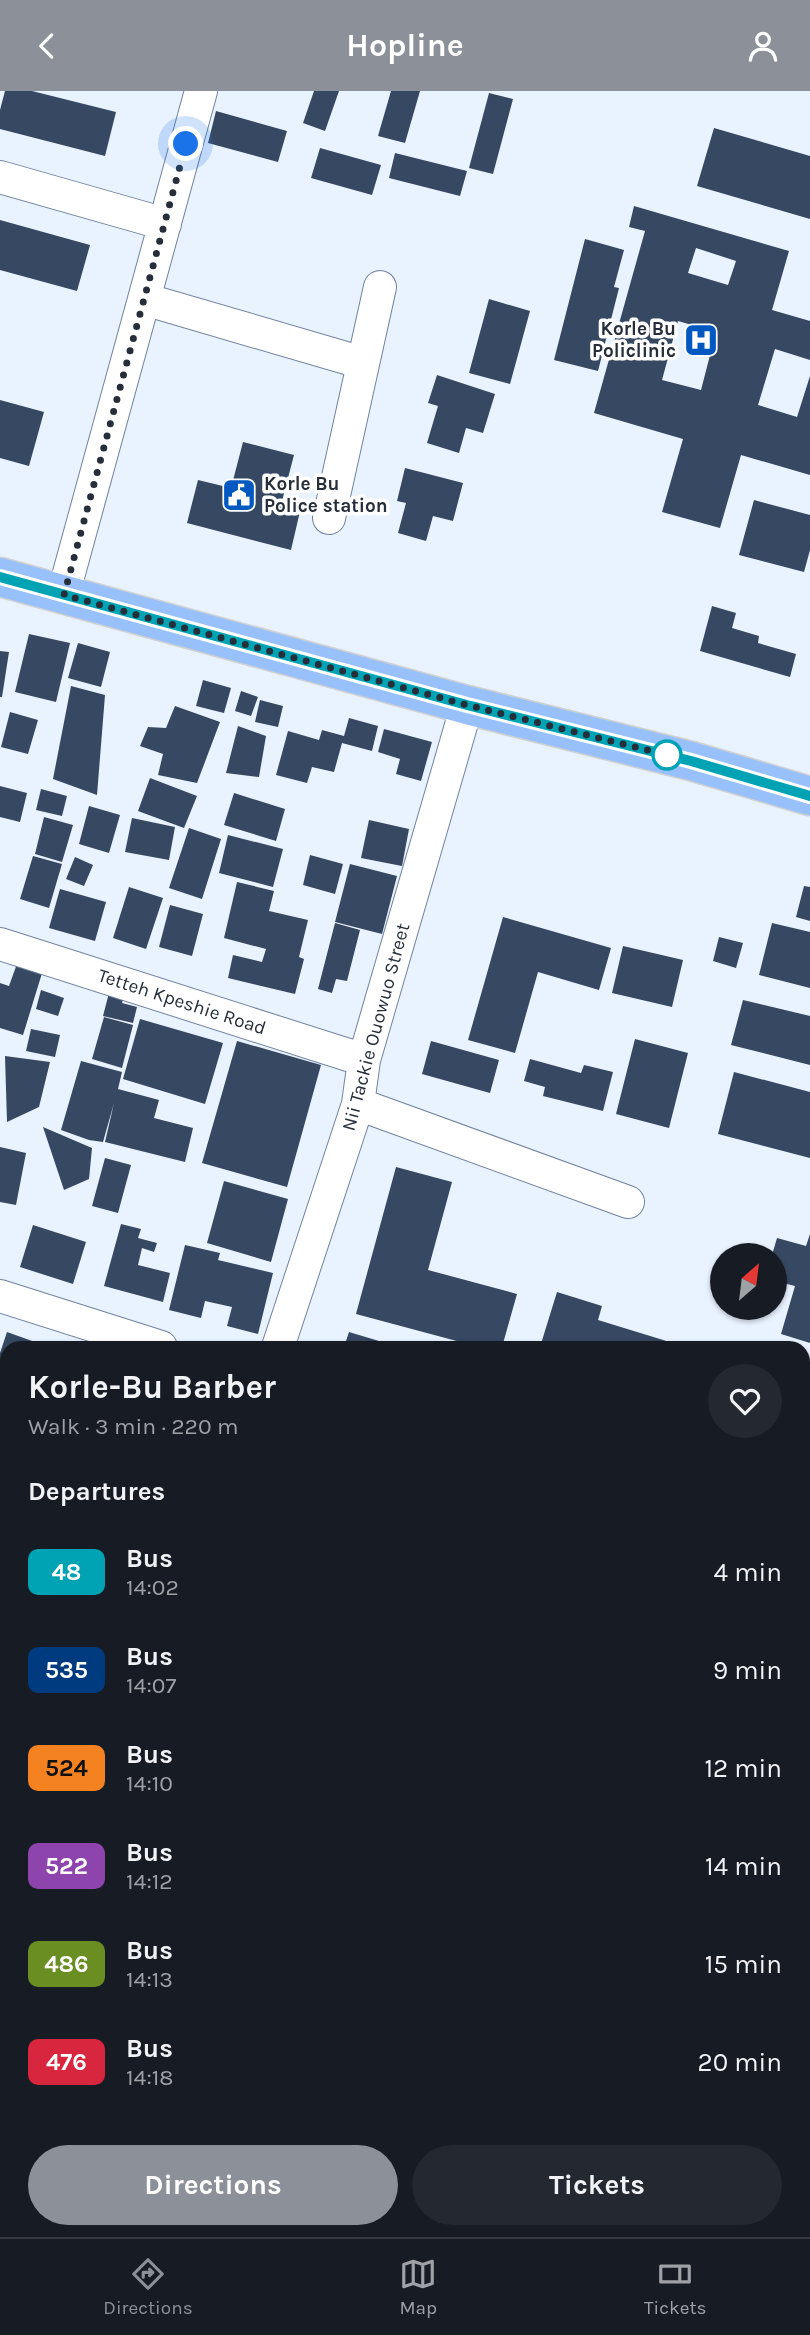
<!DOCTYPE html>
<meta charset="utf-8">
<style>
:root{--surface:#171b24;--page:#242831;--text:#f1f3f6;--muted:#9ea1a6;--line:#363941;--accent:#8c9099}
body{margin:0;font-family:Karla,sans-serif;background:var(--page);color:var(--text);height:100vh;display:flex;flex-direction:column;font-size:26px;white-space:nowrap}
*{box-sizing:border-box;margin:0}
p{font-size:23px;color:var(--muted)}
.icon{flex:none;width:38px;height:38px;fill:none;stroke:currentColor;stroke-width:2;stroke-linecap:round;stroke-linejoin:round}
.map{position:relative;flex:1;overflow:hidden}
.panel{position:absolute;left:0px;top:1250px;width:810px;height:898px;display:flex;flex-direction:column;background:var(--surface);border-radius:21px 21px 0 0;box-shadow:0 2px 5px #0004}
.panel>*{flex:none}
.badge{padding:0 14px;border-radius:10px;font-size:24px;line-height:46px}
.needle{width:46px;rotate:28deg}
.fabs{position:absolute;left:710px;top:1152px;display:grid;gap:14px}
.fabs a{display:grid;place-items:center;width:77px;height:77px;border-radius:50%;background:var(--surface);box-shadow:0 2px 5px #0004;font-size:35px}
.you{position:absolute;width:35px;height:35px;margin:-18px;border:5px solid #fff;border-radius:50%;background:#1a73e8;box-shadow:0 0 0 10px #1a73e833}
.map>.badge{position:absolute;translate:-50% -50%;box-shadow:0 0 0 4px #fff}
h2{padding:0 28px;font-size:26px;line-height:63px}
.round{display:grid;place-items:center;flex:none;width:74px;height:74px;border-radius:37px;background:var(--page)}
.overview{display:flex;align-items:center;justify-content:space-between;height:119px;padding:0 28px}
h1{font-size:33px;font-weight:700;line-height:52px}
.cta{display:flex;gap:14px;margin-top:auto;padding:14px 28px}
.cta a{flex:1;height:80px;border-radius:42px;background:var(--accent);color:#fff;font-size:28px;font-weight:700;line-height:80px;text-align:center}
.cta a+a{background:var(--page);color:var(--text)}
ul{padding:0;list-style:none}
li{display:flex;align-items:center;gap:21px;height:98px;padding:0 28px}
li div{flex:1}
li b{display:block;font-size:26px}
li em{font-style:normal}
li .badge{min-width:77px;font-weight:700;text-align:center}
header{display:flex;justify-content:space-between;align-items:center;height:91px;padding:0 28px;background:var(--accent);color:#fff;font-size:32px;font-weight:700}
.tabs{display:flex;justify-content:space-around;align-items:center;height:98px;border-top:2px solid var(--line);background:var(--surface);font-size:19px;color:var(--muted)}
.tabs a{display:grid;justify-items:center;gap:4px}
.tabs .active{color:var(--accent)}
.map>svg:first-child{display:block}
.green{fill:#bbd5fa}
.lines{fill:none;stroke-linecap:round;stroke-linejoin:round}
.stream{stroke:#5a7aa8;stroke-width:10}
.building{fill:#374862;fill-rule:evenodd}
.minor-casing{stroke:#7083a0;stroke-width:34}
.major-casing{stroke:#cfd1d4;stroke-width:41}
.minor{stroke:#fff;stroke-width:32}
.major{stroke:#98c0fb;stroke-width:38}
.line-casing{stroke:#fff;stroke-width:16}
.line{stroke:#00a3b4;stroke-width:10}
.walk{stroke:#262e3a;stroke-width:7;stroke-dasharray:0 12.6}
.stop-dot{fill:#fff;stroke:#00a3b4;stroke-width:3.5}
.labels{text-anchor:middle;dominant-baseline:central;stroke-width:7;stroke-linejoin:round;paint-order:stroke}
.poi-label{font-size:19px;font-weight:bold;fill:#262e3a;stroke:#fff;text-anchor:end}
.street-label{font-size:19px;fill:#262e3a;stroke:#fff}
</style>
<header><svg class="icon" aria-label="back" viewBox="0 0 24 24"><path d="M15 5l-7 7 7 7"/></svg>Hopline<svg class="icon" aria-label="person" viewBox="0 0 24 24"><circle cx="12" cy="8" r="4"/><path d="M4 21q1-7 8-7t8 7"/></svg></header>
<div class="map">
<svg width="810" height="2146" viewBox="0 0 810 2146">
<rect width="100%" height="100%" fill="#e9f2ff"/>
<path class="green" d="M 353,2140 L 457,2140 L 459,2146 L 356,2146 Z"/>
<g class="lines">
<path class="stream" d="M 484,2140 L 487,2146"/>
</g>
<path class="building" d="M 5,0 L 32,0 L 116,21 L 105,65 L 0,38 L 0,19 Z
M 314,0 L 339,0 L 325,40 L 303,32 Z
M 391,0 L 420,0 L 405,52 L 378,45 Z
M 489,2 L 513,8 L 493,83 L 469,77 Z
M 216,20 L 287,40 L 278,71 L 208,52 Z
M 714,37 L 810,65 L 810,128 L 697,95 Z
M 320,57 L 381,74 L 372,104 L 311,87 Z
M 395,62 L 467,80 L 460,105 L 389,87 Z
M 634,115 L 789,160 L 772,219 L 810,230 L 810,269 L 775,258 L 758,314 L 797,326 L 810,285 L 810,384 L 741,364 L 720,437 L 662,421 L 683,348 L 594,322 L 645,140 L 629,136 ZM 696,157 L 736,170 L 728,194 L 688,182 ZM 678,230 L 716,241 L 701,299 L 662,289 Z
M 0,129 L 90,154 L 77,200 L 0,179 Z
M 585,148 L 624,159 L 614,196 L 619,197 L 598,280 L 554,269 Z
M 489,208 L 530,220 L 510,293 L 469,282 Z
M 437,284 L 495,303 L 483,342 L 466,337 L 459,362 L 427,352 L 438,315 L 428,312 Z
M 0,309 L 44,321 L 29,375 L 0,367 Z
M 243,351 L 294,364 L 282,410 L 301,416 L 291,459 L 187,432 L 198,389 L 231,397 Z
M 405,377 L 463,392 L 453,430 L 433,425 L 426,450 L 398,442 L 406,412 L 397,410 Z
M 754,409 L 810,424 L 810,459 L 804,481 L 739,464 Z
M 712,515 L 736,522 L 732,537 L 759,545 L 758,552 L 796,563 L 790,586 L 700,560 Z
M 29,543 L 70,552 L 56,611 L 15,601 Z
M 78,552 L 110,561 L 101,596 L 68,587 Z
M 0,560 L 9,561 L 2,606 L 0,606 Z
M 203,589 L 231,597 L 224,622 L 196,615 Z
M 71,595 L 105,604 L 97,704 L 53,688 Z
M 241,600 L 258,606 L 251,625 L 235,620 Z
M 260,609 L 283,615 L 278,636 L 255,631 Z
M 175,615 L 220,631 L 197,692 L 158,684 L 163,663 L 140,655 L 148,636 L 166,637 Z
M 10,621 L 38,629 L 28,663 L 1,656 Z
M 349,627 L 378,635 L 372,660 L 342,652 L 334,681 L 312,676 L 307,692 L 276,684 L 288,640 L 319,649 L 322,639 L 344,645 Z
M 238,635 L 266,645 L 259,686 L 226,682 Z
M 384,638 L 432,651 L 421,690 L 396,683 L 400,668 L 378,661 Z
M 150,687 L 197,705 L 184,737 L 138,720 Z
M 0,695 L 27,702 L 20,731 L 0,726 Z
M 41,698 L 67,705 L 62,725 L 36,719 Z
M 234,702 L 285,718 L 276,750 L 224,734 Z
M 89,715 L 120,724 L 109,762 L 79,753 Z
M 44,726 L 73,734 L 62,771 L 35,763 Z
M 132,727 L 175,736 L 169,769 L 125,761 Z
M 369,729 L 409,738 L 402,775 L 361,767 Z
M 189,737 L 221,748 L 202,808 L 169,797 Z
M 228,744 L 283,758 L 273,796 L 219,782 Z
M 310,764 L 343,773 L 335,803 L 303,794 Z
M 33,765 L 62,773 L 49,817 L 20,808 Z
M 75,766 L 93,774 L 84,795 L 66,788 Z
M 350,773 L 397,785 L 382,843 L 335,831 Z
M 237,791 L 274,800 L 269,820 L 308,829 L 299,866 L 304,868 L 295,903 L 228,887 L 233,864 L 262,871 L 266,858 L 224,847 Z
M 804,795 L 810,796 L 810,830 L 796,826 Z
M 129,796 L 163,807 L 146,858 L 113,847 Z
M 60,798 L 106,811 L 95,850 L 49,837 Z
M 170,814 L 203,823 L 192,865 L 159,856 Z
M 503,826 L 611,857 L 599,899 L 538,881 L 515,962 L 468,949 Z
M 335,832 L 360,839 L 347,890 L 336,888 L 332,902 L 318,898 Z
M 772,832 L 810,841 L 810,897 L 759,884 Z
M 719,846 L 743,852 L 736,877 L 713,870 Z
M 623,855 L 683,869 L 672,916 L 612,902 Z
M 18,870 L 43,879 L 23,944 L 0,937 L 0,892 L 9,895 Z
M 110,898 L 125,902 L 122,912 L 137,916 L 133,932 L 103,925 Z
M 41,899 L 64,907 L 58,925 L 36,918 Z
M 743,909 L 810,925 L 810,974 L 731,954 Z
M 104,926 L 133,934 L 122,977 L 92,968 Z
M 140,928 L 223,952 L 205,1013 L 123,988 Z
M 31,938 L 60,944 L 55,966 L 26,960 Z
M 635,948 L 688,962 L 669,1037 L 616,1023 Z
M 237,950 L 321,974 L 287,1096 L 202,1072 Z
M 431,950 L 499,969 L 490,1002 L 422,983 Z
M 5,965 L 50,971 L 39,1016 L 7,1031 Z
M 530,968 L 581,982 L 584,974 L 613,981 L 603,1020 L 543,1005 L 545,996 L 524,990 Z
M 81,970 L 122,981 L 118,998 L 159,1009 L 154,1027 L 193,1037 L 185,1071 L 105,1051 L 114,1012 L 103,1051 L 89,1049 L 61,1039 Z
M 734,981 L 810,1001 L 810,1067 L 718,1043 Z
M 43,1036 L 92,1057 L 89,1088 L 64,1099 Z
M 0,1056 L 26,1062 L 16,1114 L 0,1111 Z
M 105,1067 L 131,1074 L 118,1122 L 92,1115 Z
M 396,1076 L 452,1091 L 428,1179 L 517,1203 L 502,1256 L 479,1256 L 356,1223 Z
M 224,1090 L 288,1108 L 271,1171 L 207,1152 Z
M 121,1133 L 141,1138 L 138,1147 L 157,1152 L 154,1161 L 142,1157 L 138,1174 L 170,1182 L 163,1211 L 104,1195 Z
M 33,1134 L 86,1151 L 73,1193 L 20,1176 Z
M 810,1143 L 810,1252 L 781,1243 L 795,1195 L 775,1190 L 775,1164 L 772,1164 L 777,1147 L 806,1155 Z
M 185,1154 L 220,1162 L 218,1169 L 273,1182 L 258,1243 L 227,1235 L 232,1216 L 205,1210 L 201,1227 L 169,1219 Z
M 557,1201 L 602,1215 L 598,1229 L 686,1256 L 540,1256 Z
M 7,1241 L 49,1256 L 7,1256 L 7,1281 L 0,1278 L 0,1262 Z
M 349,1241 L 399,1256 L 344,1256 Z
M 0,1373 L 7,1376 L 7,1419 L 0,1417 Z
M 5,1459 L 7,1460 L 7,1488 L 0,1486 L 0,1475 Z
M 810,1463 L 810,1492 L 803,1489 L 803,1480 Z
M 2,1586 L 7,1588 L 7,1619 L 0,1616 Z
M 0,1648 L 7,1650 L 7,1717 L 0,1715 Z
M 6,1762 L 7,1762 L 7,1834 L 0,1832 L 0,1783 Z
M 803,1773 L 810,1776 L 810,1830 L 803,1827 Z
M 0,1838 L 7,1841 L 7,1876 L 0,1874 Z
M 0,1940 L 7,1943 L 7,1989 L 3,2002 L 0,2001 Z
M 810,1969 L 810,2122 L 803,2119 L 803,1983 Z
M 220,2140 L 297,2140 L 299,2146 L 220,2146 L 218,2141 Z
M 724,2140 L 792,2140 L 790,2146 L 721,2146 Z"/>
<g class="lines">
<g class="minor-casing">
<path id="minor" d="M 0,86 L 165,133
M 144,208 L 363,272
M 329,427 L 380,196
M 63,504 L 201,0
M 0,853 L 364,969
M 358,1013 L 628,1111
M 0,1205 L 161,1256
M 278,1256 L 358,1013 L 364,969 L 467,614
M 0,1524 L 7,1526
M 0,1918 L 7,1921
M 0,2054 L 7,2044"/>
</g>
<g class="major-casing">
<path id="major" d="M 0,486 L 467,614 L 691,670 L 810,705"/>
</g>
<use href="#minor" class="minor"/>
<use href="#major" class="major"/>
</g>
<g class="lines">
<g class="line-casing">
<path id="line" d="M 0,486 L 467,614 L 691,670 L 810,705"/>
</g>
<use href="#line" class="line"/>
<path class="walk" d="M 186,53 L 64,504 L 467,614 L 667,664"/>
</g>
<defs>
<g id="hospital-square" transform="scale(1.75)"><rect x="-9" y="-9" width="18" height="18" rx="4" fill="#0158c1" stroke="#fff"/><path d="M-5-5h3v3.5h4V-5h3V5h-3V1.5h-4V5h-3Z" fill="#fff"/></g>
<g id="civic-square" transform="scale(1.75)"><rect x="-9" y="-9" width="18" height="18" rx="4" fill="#0158c1" stroke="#fff"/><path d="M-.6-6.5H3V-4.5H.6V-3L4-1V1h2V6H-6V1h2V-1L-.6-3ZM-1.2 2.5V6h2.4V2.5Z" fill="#fff"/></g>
</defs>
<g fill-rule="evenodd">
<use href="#hospital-square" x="701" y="249"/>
<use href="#civic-square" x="239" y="404"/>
</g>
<circle class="stop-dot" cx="667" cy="664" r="14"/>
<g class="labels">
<g class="poi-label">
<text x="676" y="238">Korle Bu<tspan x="676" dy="22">Policlinic</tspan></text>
<text x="264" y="393" text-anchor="start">Korle Bu<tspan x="264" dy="22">Police station</tspan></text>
</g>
<g class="street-label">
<text transform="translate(182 911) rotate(18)">Tetteh Kpeshie Road</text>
<text transform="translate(376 936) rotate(-75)">Nii Tackie Ouowuo Street</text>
</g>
</g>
</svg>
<div class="fabs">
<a><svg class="needle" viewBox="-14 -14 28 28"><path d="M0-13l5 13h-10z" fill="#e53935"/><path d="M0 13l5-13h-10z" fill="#9ea1a6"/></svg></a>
</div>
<div class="you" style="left:186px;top:53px"></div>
<section class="panel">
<div class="overview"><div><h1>Korle-Bu Barber</h1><p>Walk · 3 min · 220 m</p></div><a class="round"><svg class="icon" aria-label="heart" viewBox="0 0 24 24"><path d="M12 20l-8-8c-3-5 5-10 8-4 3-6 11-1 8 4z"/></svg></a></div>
<h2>Departures</h2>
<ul>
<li><span class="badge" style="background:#00a3b4;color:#fff">48</span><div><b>Bus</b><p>14:02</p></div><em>4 min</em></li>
<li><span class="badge" style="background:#003b80;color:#fff">535</span><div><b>Bus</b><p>14:07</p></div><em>9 min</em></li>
<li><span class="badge" style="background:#f58220;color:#111">524</span><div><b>Bus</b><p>14:10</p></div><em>12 min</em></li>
<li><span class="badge" style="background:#8e44ad;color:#fff">522</span><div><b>Bus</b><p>14:12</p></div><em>14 min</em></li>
<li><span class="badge" style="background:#6b8e23;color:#fff">486</span><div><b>Bus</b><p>14:13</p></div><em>15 min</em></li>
<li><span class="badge" style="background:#d7263d;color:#fff">476</span><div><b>Bus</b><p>14:18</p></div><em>20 min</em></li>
</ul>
<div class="cta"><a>Directions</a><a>Tickets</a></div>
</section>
</div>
<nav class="tabs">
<a class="active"><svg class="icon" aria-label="directions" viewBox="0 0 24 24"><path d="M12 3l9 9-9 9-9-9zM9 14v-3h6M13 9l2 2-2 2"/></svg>Directions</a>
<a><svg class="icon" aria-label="map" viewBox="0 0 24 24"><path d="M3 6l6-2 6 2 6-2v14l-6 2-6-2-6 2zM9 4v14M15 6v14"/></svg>Map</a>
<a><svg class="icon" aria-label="tickets" viewBox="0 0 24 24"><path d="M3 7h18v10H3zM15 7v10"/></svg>Tickets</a>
</nav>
